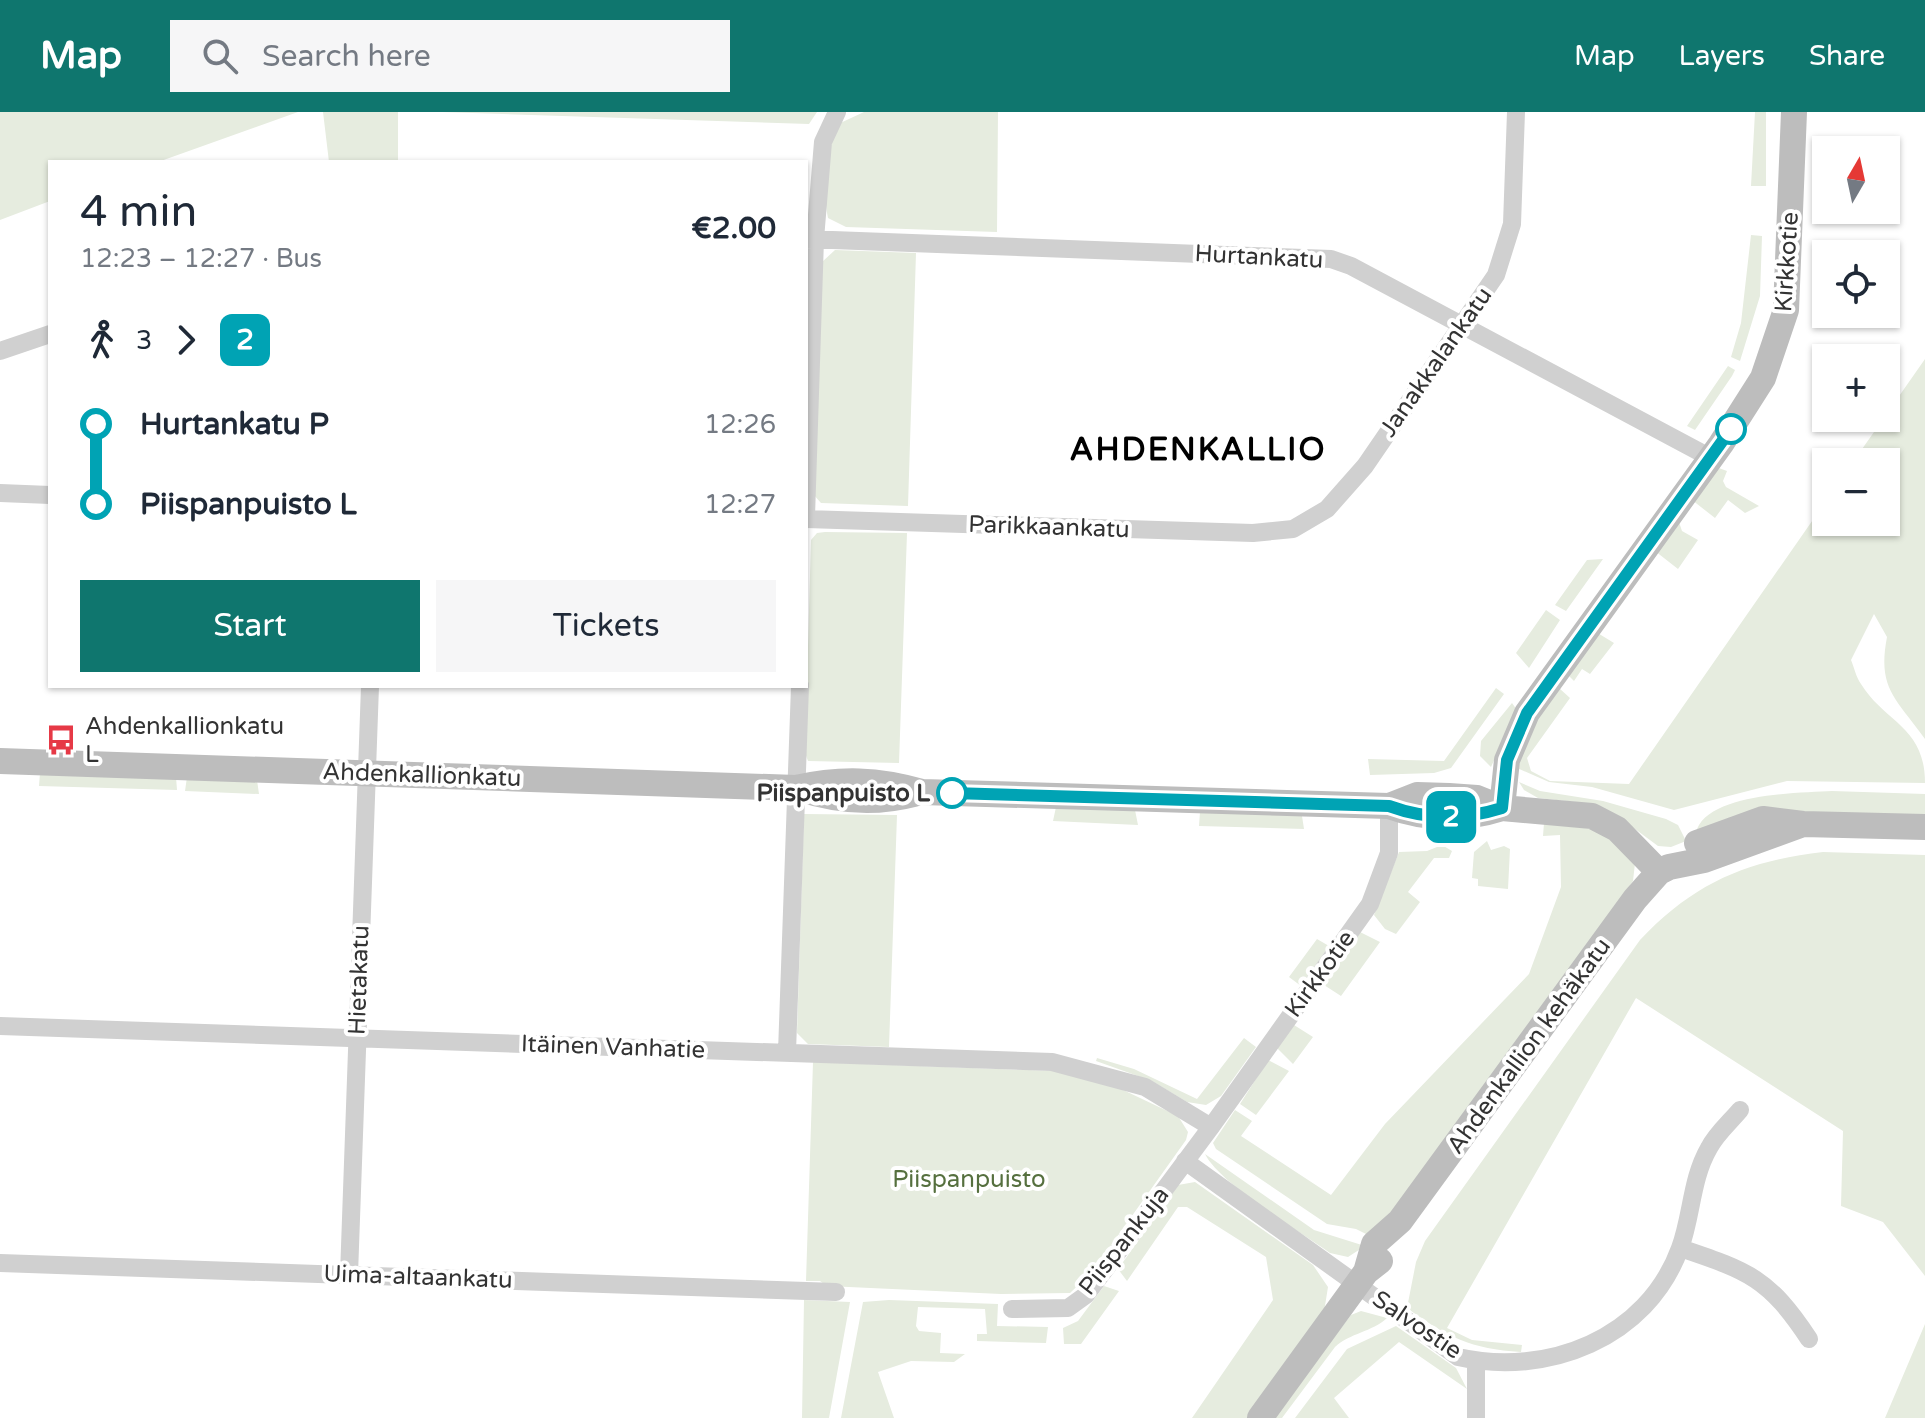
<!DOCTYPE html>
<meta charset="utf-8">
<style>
:root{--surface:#fff;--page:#f6f6f7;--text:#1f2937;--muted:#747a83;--accent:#0f766e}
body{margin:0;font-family:"Varela Round",sans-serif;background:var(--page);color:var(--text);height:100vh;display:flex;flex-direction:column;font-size:30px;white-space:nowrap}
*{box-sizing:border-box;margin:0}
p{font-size:26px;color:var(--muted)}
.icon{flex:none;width:44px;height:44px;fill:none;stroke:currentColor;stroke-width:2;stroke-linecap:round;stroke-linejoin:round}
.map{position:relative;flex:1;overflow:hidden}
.side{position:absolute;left:48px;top:48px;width:760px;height:528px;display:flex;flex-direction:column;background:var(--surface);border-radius:0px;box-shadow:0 2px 6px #0004}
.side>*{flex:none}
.badge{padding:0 16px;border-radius:12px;font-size:28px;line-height:52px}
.needle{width:52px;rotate:9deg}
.fabs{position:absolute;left:1812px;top:24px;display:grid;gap:16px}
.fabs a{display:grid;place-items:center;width:88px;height:88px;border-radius:0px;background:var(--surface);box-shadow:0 2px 6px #0004;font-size:40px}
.map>.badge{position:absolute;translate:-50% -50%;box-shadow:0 0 0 4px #fff}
.legs{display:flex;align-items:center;gap:12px;height:88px;padding:0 32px;font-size:26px}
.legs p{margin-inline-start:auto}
.overview{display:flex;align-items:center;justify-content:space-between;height:136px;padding:0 32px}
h1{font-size:44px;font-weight:600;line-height:60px}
.primary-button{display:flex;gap:16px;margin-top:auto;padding:16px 32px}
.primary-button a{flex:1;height:92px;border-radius:0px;background:var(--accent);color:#fff;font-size:32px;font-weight:600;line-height:92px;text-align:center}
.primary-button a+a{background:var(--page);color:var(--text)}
ul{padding:0 32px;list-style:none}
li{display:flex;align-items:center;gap:28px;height:80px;font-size:30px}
li i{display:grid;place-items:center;width:12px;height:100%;margin:0 10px;background:currentColor}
li i::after{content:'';width:20px;height:20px;margin:-10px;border:6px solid;border-radius:50%;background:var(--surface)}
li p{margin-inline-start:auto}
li:first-child i{background:linear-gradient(#0000 50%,currentColor 0)}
li:last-child i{background:linear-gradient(currentColor 50%,#0000 0)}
header{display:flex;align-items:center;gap:48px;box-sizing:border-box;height:112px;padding:0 40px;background:var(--accent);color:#fff}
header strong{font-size:38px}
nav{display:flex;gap:44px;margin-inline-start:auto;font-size:28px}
.search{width:560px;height:72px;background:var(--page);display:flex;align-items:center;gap:20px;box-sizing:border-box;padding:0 28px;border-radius:0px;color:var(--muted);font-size:30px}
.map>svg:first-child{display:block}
.green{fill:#e6ecdf}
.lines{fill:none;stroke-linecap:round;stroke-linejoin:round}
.street{stroke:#d0d0d0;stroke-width:18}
.secondary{stroke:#bdbdbd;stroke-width:26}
.line-1-casing{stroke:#fff;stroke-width:18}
.line-1{stroke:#00a3b4;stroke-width:12}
.stop-1-dot{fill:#fff;stroke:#00a3b4;stroke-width:4}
.labels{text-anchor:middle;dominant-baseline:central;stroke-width:8;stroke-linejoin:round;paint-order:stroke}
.street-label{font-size:24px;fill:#333;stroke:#fff}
.poi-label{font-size:24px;fill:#333;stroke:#fff;text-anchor:start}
.stop-label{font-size:24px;font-weight:bold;fill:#333;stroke:#fff;text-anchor:end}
.park-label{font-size:24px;fill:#56703f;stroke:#fff}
.district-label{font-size:32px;font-weight:bold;letter-spacing:2px;fill:#000;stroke:#fff}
</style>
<header>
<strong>Map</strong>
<div class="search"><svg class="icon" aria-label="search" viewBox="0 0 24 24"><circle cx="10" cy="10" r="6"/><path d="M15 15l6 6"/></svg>Search here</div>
<nav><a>Map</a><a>Layers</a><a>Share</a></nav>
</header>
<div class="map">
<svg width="1925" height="1306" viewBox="0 0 1925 1306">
<rect width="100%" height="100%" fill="#fff"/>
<path class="green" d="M 0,0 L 298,0 L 158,50 L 50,50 L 50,89 L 0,108 Z
M 323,0 L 398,0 L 398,50 L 329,50 Z
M 442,0 L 817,0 L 809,12 Z
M 864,0 L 998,0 L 997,120 L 846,115 L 828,106 C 822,79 827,40 836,13 Z
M 1755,0 L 1766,0 L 1766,74 L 1751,74 Z
M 1751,123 L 1762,124 L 1760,184 L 1740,249 L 1731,245 L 1741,211 Z
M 835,138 L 916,141 L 908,394 L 821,391 L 813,382 L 822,150 Z
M 1925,247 L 1925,627 C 1896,586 1877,577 1887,525 L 1874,502 L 1851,548 C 1854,555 1856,565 1861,572 C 1885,611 1925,614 1925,671 L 1787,669 L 1674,698 L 1592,675 L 1549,670 L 1517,656 L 1525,626 L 1559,576 L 1570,586 L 1527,646 L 1531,659 L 1550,669 L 1629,672 L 1826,389 L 1826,410 L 1886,410 L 1886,350 L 1853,350 Z
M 1728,254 L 1735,258 L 1732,264 L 1695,318 L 1687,314 Z
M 1716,355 L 1727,359 L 1723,369 L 1726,375 L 1759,394 L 1745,401 L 1728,388 L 1715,406 L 1692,388 Z
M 1678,407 L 1682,419 L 1698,428 L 1678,457 L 1655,439 Z
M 825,420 L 907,421 L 899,651 L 808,649 L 805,641 L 811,428 L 817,421 Z
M 1603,447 L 1566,499 L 1555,493 L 1587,448 Z
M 1546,498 L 1560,508 L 1529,556 L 1516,541 Z
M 1596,520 L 1614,531 L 1590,562 L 1582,557 L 1574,569 L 1566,561 Z
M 1496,576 L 1504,582 L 1451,656 L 1434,661 L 1370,663 L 1368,647 L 1444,649 Z
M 1512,591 L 1517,598 L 1491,655 L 1480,644 L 1481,629 Z
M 40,661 L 176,665 L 177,678 L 39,674 Z
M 187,665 L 257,668 L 259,682 L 185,679 Z
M 1519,670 L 1540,679 L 1603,689 L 1666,707 L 1678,713 L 1686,729 L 1671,735 L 1658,734 L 1635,717 L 1585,691 L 1538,686 L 1524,678 Z
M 1832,679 L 1925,682 L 1925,706 L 1697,717 C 1712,681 1798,681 1832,679 Z
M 1056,695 L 1135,698 L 1138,713 L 1053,709 Z
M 1200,700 L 1302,704 L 1304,717 L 1199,714 Z
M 804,702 L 897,703 L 889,935 L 808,932 L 797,921 Z
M 1544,711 L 1602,718 L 1635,751 L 1633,769 L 1415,1072 L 1372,1125 L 1356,1117 L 1327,1112 L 1216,1037 L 1213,1031 L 1235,998 L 1252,1009 L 1241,1024 L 1331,1083 L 1385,1012 L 1529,862 L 1561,775 L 1560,723 L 1543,724 Z
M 1487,729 L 1491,738 L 1504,734 L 1510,737 L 1508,777 L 1478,774 L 1478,767 L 1472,766 L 1474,740 Z
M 1442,733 L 1452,739 L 1449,746 L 1434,746 L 1408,780 L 1420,790 L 1396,822 L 1385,817 L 1374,803 L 1399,740 L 1427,739 Z
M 1823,740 L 1925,743 L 1925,1164 L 1883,1110 L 1841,1094 L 1843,1019 L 1636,886 L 1447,1216 L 1472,1228 L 1522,1233 L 1521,1240 C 1471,1237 1447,1225 1407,1196 L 1416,1150 L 1425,1129 L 1640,828 C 1694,771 1746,749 1823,740 Z
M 1360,820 L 1380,830 L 1341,884 L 1324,873 Z
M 1317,827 L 1329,834 L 1301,874 L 1289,865 Z
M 1294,913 L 1313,925 L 1293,952 L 1277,936 Z
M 1244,926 L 1256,935 L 1221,984 L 1206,993 L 1187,990 L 1152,969 L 1096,949 L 1097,946 L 1134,957 L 1197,987 Z
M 1268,948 L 1289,959 L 1256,1003 L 1240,992 Z
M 813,950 L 1053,959 L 1100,967 L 1178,1004 L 1188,1020 L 1186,1028 L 1092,1160 L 1070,1181 L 1001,1182 L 827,1174 L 820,1169 L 806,1169 Z
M 1205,1042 L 1314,1118 L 1365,1134 L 1348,1145 L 1330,1141 C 1299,1119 1220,1072 1205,1042 Z
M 1195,1070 L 1313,1153 L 1328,1175 L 1324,1200 L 1247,1306 L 1192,1306 L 1273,1188 L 1266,1145 L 1187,1095 L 1178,1095 L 1127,1169 L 1118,1157 L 1178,1073 Z
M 1104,1174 L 1119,1179 L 1081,1232 L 1064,1232 L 1063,1216 L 1078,1209 Z
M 804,1188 L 850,1190 L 829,1306 L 802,1306 Z
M 889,1188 L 998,1192 L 997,1214 L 1048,1215 L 1046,1231 L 977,1229 L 977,1222 L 987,1222 L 985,1197 L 918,1195 L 916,1214 L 919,1219 L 941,1221 L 940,1241 L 965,1242 L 954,1250 L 911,1249 L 878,1260 L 894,1306 L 841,1306 L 863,1190 Z
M 1361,1199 L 1387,1206 C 1372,1220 1350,1221 1335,1235 L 1282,1306 L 1272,1306 L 1351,1203 Z
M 1925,1212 L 1925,1306 L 1885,1306 Z
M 1396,1214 L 1456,1256 L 1467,1277 L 1399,1230 L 1334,1286 L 1349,1306 L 1295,1306 L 1347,1237 Z"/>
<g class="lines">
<path class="street" d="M 806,127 L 1331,147 L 1351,154 L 1711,346
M 0,239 L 50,222
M 0,381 L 50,383
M 806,405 L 815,127 L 823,30 L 837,0
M 806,407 L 1253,421 L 1293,417 L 1327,397 L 1365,354 L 1496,163 L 1512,112 L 1516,0
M 0,914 L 1052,950 L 1145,975 L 1211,1015
M 787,940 L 800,574
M 1185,1049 L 1458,1245 C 1547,1265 1647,1227 1680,1136 C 1692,1104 1691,1067 1709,1036 C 1716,1022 1730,1010 1740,998
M 1680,1136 C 1748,1159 1768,1165 1809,1227
M 0,1151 L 836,1180
M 349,1163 L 370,574
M 1012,1197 L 1068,1196 L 1086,1183 L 1211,1015 L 1370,792 L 1389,741 L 1389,694
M 1476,1249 L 1476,1306"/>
<path class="secondary" d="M 0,649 L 796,676 C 840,666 878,667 922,680 L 1389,694 C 1427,708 1464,708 1502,696
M 800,677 C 837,689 876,692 914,682
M 1389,694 L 1417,683 L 1449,684 L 1477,686 L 1502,696 L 1592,704 L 1617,717 L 1659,760
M 1502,696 L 1507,648 L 1527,601 L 1721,332 L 1763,266 L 1786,198 L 1794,0
M 1697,731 L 1763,707 L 1803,712 L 1925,715
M 1366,1160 L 1374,1132 L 1400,1109 L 1635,787 L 1659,760 L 1669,755 L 1704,748 L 1803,712
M 1260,1306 L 1366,1160 L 1380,1149"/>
</g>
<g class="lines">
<g class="line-1-casing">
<path id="line-1" d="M 952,681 L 1389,694 C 1427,708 1464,708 1502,696 L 1507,648 L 1527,601 L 1731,317"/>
</g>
<use href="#line-1" class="line-1"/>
</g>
<defs>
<g id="bus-bare" transform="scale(2.4)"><path d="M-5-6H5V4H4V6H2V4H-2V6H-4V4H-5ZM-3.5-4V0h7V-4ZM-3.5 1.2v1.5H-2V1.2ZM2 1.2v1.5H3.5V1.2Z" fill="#e63946" stroke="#fff" stroke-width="2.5" paint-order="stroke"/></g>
</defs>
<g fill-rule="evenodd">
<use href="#bus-bare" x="61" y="628"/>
</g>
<g class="stop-1-dot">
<circle cx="1731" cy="317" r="14"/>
<circle cx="952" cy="681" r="14"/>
</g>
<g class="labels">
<g class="street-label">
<text transform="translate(1259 145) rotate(3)">Hurtankatu</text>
<text transform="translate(1787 150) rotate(-86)">Kirkkotie</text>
<text transform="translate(1436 250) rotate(-55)">Janakkalankatu</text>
<text transform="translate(1049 415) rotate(2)">Parikkaankatu</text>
<text transform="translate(422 663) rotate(2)">Ahdenkallionkatu</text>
<text transform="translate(1320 862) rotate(-54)">Kirkkotie</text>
<text transform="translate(359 868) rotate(-88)">Hietakatu</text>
<text transform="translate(1529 934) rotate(-54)">Ahdenkallion kehäkatu</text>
<text transform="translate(613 935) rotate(2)">Itäinen Vanhatie</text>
<text transform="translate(1124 1129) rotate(-52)">Piispankuja</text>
<text transform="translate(418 1165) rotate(2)">Uima-altaankatu</text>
<text transform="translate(1417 1213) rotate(34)">Salvostie</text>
</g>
<g class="poi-label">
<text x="85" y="614">Ahdenkallionkatu<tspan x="85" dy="28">L</tspan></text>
</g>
<g class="stop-label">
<text x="930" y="681">Piispanpuisto L</text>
</g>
<g class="park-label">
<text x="969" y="1067">Piispanpuisto</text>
</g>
<g class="district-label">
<text x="1198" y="338">AHDENKALLIO</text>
</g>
</g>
</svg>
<div class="fabs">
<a><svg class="needle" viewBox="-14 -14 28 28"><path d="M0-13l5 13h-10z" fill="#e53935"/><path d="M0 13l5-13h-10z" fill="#747a83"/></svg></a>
<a><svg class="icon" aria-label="locate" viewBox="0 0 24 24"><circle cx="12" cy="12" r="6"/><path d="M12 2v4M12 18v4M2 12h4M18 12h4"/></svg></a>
<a>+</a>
<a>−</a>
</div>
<b class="badge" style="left:1451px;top:705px;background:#00a3b4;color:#fff">2</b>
<section class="side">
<div class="overview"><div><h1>4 min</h1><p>12:23 – 12:27 · Bus</p></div><b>€2.00</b></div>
<div class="legs"><svg class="icon" aria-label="walk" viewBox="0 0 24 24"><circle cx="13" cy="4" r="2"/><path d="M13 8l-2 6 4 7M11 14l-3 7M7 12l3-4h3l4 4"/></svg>3<svg class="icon" aria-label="forward" viewBox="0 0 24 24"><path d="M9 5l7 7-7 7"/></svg><b class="badge" style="background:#00a3b4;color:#fff">2</b></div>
<ul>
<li><i style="color:#00a3b4"></i><b>Hurtankatu P</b><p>12:26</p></li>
<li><i style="color:#00a3b4"></i><b>Piispanpuisto L</b><p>12:27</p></li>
</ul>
<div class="primary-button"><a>Start</a><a>Tickets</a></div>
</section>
</div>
